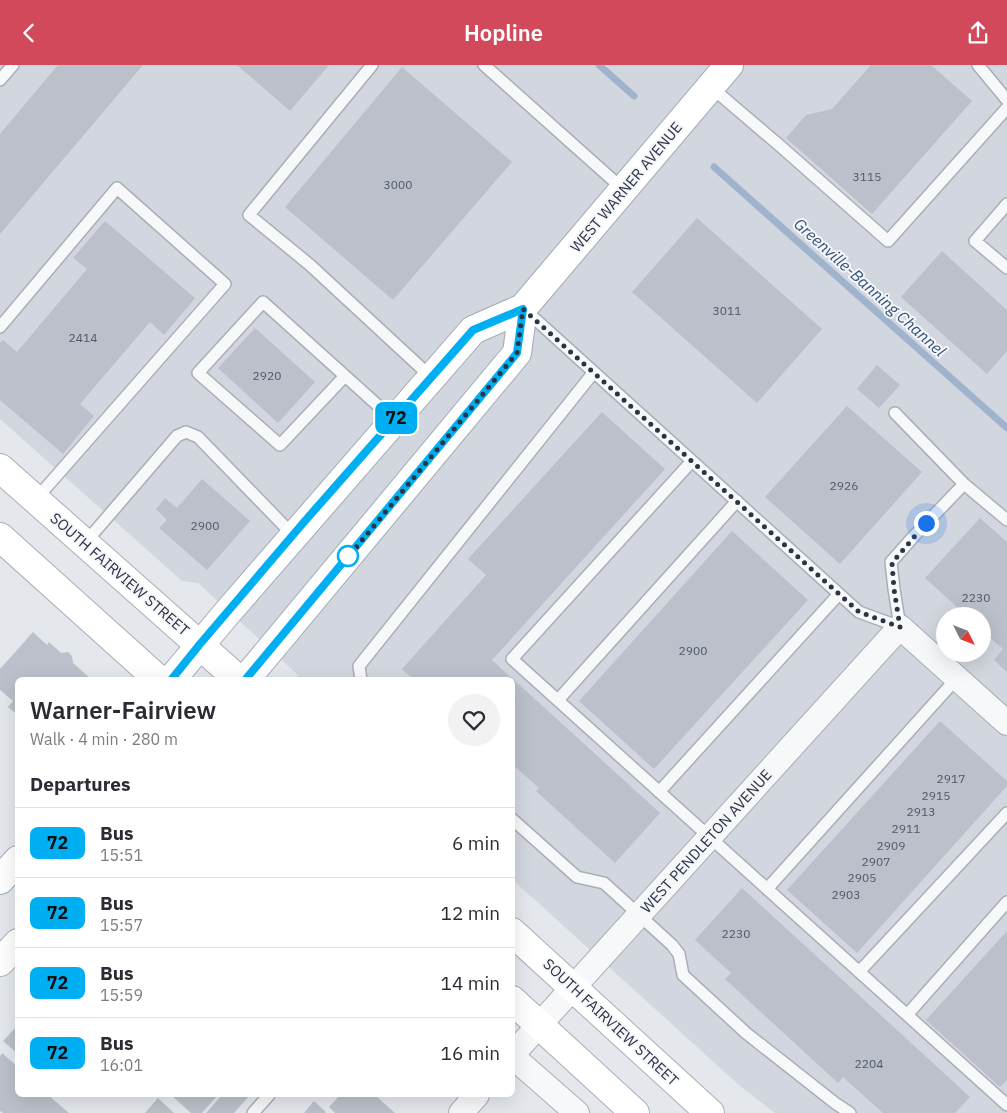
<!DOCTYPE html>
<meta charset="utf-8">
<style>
:root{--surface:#fff;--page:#f2f2f3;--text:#2b2b33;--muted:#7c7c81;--line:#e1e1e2;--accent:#d1495b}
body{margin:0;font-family:"IBM Plex Sans",sans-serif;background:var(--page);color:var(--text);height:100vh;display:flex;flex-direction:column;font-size:19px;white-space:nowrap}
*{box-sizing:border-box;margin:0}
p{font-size:16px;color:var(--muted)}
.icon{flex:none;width:28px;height:28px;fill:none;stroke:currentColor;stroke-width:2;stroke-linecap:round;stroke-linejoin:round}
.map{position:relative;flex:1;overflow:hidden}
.sheet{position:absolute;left:15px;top:612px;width:500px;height:420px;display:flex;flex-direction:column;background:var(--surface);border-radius:8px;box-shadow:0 5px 20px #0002}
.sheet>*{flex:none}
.badge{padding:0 10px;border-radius:8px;font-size:18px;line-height:32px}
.needle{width:32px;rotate:132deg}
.buttons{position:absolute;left:936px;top:542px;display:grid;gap:10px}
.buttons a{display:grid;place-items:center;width:55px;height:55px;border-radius:50%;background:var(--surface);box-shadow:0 5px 20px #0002;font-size:25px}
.you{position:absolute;width:25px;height:25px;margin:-12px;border:4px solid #fff;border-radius:50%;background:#1a73e8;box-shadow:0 0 0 8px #1a73e833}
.map>.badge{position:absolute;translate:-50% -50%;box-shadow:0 0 0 2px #fff}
h2{padding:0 15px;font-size:19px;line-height:45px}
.round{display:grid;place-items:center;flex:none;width:52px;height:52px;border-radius:26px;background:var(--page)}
.summary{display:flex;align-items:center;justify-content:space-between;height:85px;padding:0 15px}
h1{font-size:24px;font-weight:600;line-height:38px}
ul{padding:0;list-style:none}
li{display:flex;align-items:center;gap:15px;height:70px;padding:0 15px;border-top:1px solid var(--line)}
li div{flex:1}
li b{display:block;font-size:19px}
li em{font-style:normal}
li .badge{min-width:55px;font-weight:700;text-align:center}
header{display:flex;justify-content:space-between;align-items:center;height:65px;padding:0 15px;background:var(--accent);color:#fff;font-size:22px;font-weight:600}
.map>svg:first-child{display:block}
.built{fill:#d2d6de;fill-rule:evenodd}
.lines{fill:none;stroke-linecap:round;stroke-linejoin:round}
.stream{stroke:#9fb4cc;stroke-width:7}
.building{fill:#bbc0ca}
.service-casing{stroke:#a9aeb7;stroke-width:14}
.minor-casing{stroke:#a9aeb7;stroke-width:26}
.secondary-casing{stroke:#a9aeb7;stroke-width:30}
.primary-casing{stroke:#a3abb8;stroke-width:30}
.service{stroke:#f7f8fa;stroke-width:11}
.minor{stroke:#f7f8fa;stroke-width:24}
.secondary{stroke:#fff;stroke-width:28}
.primary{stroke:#fff;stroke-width:28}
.line-casing{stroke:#fff;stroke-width:11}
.line{stroke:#00aff2;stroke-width:8}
.walk{stroke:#2b3445;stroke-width:5;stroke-dasharray:0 9}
.stop-dot{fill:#fff;stroke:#00aff2;stroke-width:2.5}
.labels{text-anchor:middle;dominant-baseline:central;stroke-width:4;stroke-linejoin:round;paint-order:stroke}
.number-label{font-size:12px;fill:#4f5766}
.street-label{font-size:15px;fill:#2b3445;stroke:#f4f6f9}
.water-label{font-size:16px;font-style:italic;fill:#34527a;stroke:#f4f6f9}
</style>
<header><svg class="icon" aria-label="back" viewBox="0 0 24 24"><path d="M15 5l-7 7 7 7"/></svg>Hopline<svg class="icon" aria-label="share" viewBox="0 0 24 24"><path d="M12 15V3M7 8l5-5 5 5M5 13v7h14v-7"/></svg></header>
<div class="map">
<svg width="1007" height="1048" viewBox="0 0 1007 1048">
<rect width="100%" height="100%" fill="#e4e7ec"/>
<path class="built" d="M 0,0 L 1007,0 L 1007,1048 L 775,1048 L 740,1021 L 513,815 L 512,615 L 300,615 L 298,610 L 198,518 L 182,516 L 0,354 ZM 945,551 L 982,551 L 982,589 L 945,589 Z"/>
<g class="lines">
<path class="stream" d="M 599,0 L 634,31
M 714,102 L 1007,363"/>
</g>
<path class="building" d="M 58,0 L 143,0 L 0,169 L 0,69 Z
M 237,0 L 329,0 L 290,46 Z
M 871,0 L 931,0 L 972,36 L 872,149 L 786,73 L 806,50 L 832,44 Z
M 402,2 L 512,97 L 393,235 L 285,142 Z
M 697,153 L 822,264 L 757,338 L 632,227 Z
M 105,156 L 195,233 L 164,270 L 150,257 L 80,339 L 94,351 L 63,389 L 0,335 L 0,278 L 3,275 L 17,287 L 87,204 L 73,193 Z
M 942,186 L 1007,245 L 1007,286 L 987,309 L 901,232 Z
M 255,263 L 315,317 L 278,358 L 218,303 Z
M 877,300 L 900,320 L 879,343 L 857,324 Z
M 847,341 L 922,407 L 840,499 L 765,432 Z
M 602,347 L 665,404 L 492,595 L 660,748 L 615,798 L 536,726 L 539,723 L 512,699 L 512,615 L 414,615 L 402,604 L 486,510 L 468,494 Z
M 202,414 L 250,456 L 207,505 L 159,463 L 167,455 L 156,444 L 165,433 L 177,443 Z
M 980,453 L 1007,477 L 1007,607 L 994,595 L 1003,584 L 982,566 L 982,551 L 967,551 L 925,513 Z
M 732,466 L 808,535 L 654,704 L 579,636 Z
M 33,567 L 47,580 L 49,577 L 61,588 L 68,587 L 72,591 L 73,598 L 92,615 L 18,615 L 18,650 L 8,642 L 13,636 L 0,625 L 0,604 Z
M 940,656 L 1007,716 L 1007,721 L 857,888 L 787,825 Z
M 742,823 L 970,1032 L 955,1048 L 883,1048 L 843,1012 L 838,1018 L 725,914 L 731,908 L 695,875 Z
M 1007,866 L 1007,1015 L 1000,1022 L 926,955 Z
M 18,960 L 18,989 L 3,976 Z
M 2,988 L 18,1002 L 18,1030 L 48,1030 L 69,1048 L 3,1048 L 0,1046 L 0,991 Z
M 171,1030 L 218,1030 L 202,1048 L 191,1048 Z
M 222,1030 L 250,1030 L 234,1048 L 206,1048 Z
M 340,1030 L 375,1030 L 395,1048 L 335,1048 L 329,1042 Z
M 158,1033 L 174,1048 L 145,1048 Z
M 314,1036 L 326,1047 L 325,1048 L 304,1048 Z"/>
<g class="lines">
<g class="service-casing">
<path id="service" d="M 372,0 L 249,150 L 310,200 L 431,312
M 484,0 L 624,125
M 978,0 L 1007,35
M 0,15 L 13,0
M 711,22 L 779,80 L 888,176 L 1007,43
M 1007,139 L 975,176 L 1007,203
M 524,244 L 859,547 L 900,562 L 894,524 L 891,497 L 914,471 L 964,419 L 1007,455
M 0,262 L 117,123 L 225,219 L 36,434
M 345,311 L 280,380 L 198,308 L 263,237 L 394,355
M 895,348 L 964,419
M 692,396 L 512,594 L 1007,1040
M 85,478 L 177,371 L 186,367 L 198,372 L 293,470
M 361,615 L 359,601 L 594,307
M 558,635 L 737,436
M 659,727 L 839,529
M 512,754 L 577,812 L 604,818 L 672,880 L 679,889 L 683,910 L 746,968 L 835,1038 L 850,1048
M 767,824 L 957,613
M 859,907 L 1007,748
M 907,950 L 1007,837
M 253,1048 L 269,1030"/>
</g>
<g class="minor-casing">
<path id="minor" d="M 512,990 L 900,562 L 1007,658
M 512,991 L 577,1048
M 461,1048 L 477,1030"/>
</g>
<g class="secondary-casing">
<path id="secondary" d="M 0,403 L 239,615
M 0,472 L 159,615
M 512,867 L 710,1048
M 512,935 L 635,1048"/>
</g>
<g class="primary-casing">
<path id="primary" d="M 171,615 L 227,548 L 473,265 L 523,243 L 729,0
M 245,615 L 517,288 L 523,243
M 0,815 L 18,795
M 0,897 L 18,878"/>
</g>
<use href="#service" class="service"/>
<use href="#minor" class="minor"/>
<use href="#secondary" class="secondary"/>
<use href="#primary" class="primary"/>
</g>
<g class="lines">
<g class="line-casing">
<path id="line" d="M 171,615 L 200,579 L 304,457 L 473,265 L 523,244 L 517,288 L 245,615"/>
</g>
<use href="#line" class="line"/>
<path class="walk" d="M 348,491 L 344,497 L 517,288 L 523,244 L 859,547 L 900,562 L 894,524 L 892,498 L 926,458"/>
</g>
<circle class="stop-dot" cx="348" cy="491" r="10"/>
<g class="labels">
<g class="number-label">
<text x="867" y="111">3115</text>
<text x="398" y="119">3000</text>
<text x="727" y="245">3011</text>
<text x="83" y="272">2414</text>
<text x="267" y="310">2920</text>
<text x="844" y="420">2926</text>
<text x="205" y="460">2900</text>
<text x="976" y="532">2230</text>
<text x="693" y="585">2900</text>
<text x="951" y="713">2917</text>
<text x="936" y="730">2915</text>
<text x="921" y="746">2913</text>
<text x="906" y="763">2911</text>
<text x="891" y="780">2909</text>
<text x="876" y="796">2907</text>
<text x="862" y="812">2905</text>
<text x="846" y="829">2903</text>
<text x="736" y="868">2230</text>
<text x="869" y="998">2204</text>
</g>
<g class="street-label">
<text transform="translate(626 122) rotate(-50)">WEST WARNER AVENUE</text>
<text transform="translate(120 509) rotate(41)">SOUTH FAIRVIEW STREET</text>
<text transform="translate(706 776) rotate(-48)">WEST PENDLETON AVENUE</text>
<text transform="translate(611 957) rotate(43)">SOUTH FAIRVIEW STREET</text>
</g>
<g class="water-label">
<text transform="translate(870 222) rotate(42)">Greenville-Banning Channel</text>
</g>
</g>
</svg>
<div class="buttons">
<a><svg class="needle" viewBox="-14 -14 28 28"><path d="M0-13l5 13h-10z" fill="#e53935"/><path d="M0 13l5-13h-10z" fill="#7c7c81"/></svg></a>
</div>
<div class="you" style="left:926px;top:458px"></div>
<b class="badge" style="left:396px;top:353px;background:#00aff2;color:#111">72</b>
<section class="sheet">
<div class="summary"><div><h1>Warner-Fairview</h1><p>Walk · 4 min · 280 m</p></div><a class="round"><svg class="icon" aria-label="heart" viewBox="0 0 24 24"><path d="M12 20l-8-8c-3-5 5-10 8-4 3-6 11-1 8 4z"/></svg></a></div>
<h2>Departures</h2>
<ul>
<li><span class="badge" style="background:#00aff2;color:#111">72</span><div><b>Bus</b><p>15:51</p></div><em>6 min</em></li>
<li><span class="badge" style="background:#00aff2;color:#111">72</span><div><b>Bus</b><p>15:57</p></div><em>12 min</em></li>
<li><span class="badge" style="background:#00aff2;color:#111">72</span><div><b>Bus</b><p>15:59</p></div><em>14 min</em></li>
<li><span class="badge" style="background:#00aff2;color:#111">72</span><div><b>Bus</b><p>16:01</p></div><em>16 min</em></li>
</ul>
</section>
</div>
